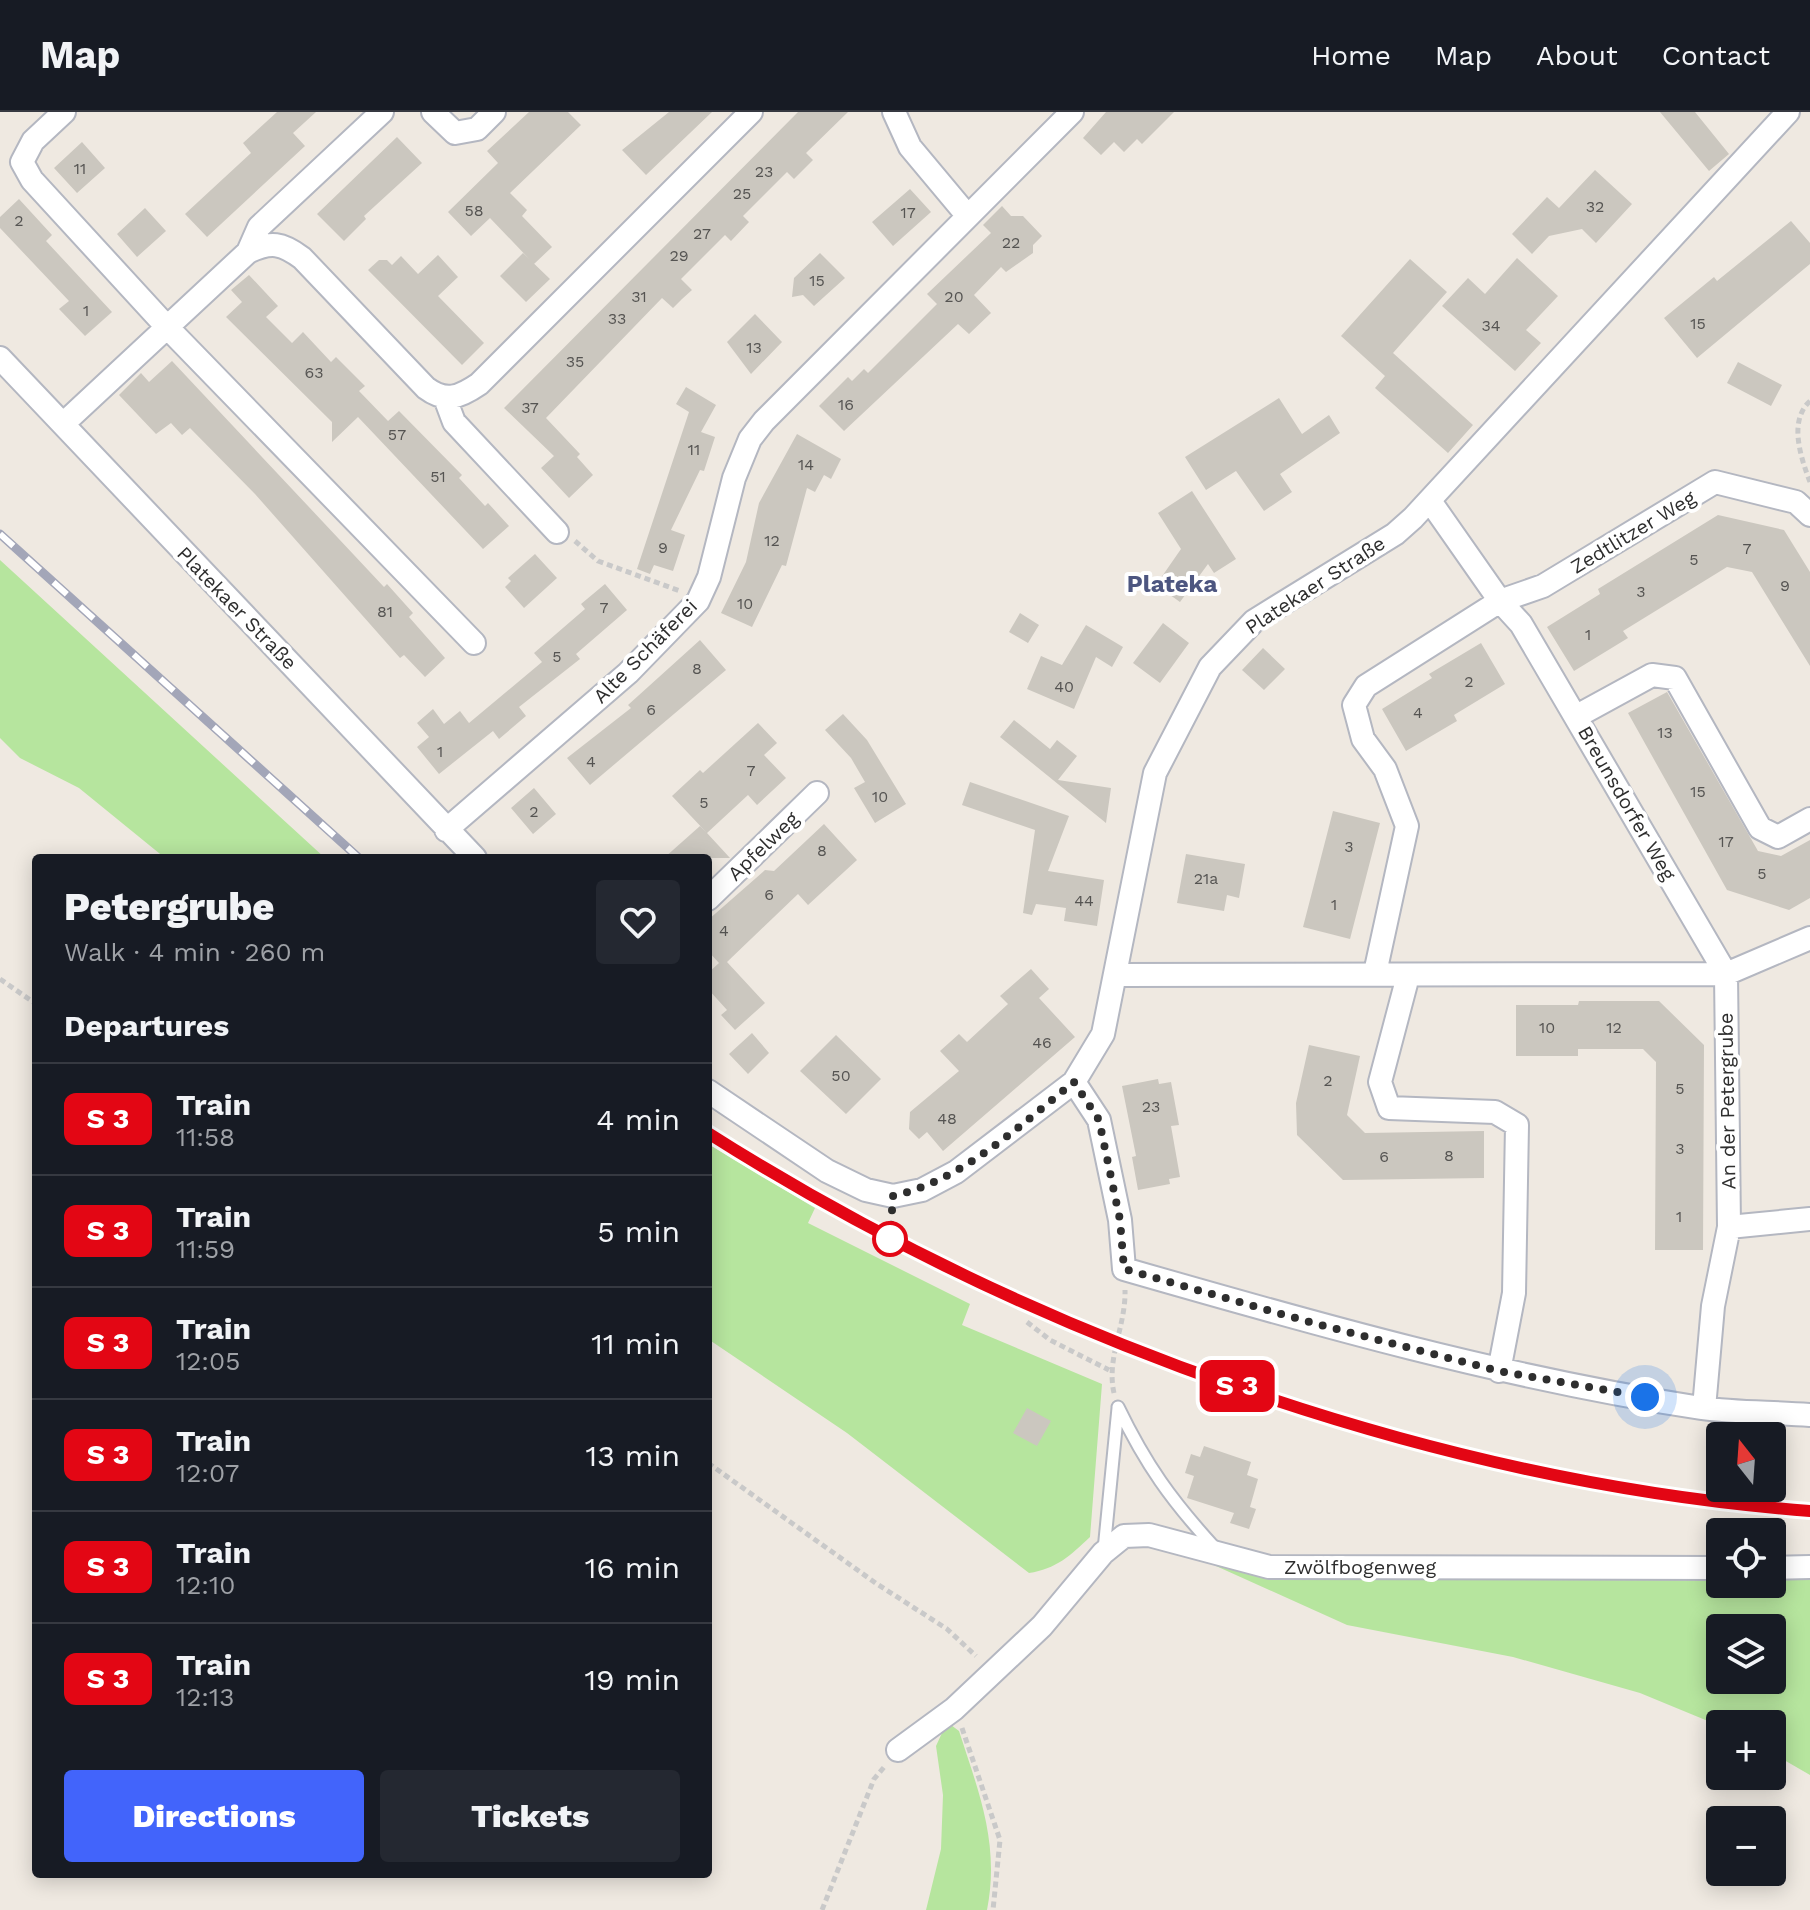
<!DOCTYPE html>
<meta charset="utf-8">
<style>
:root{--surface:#171b24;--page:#242831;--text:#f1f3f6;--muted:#9ea1a6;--line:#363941;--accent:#4264fb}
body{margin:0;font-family:"Work Sans",sans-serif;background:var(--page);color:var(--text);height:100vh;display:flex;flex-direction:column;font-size:30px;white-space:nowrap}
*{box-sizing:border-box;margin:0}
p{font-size:26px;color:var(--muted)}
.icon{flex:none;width:44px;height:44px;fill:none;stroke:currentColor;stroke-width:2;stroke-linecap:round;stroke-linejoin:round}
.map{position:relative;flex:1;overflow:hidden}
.panel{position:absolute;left:32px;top:742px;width:680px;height:1024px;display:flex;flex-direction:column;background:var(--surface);border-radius:8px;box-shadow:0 4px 20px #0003}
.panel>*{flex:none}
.badge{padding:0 16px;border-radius:12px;font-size:28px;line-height:52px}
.needle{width:52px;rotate:343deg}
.fabs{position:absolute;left:1706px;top:1310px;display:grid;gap:16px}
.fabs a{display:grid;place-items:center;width:80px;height:80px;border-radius:8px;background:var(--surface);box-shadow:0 4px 20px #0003;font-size:40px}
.you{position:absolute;width:40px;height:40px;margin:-20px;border:6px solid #fff;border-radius:50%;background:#1a73e8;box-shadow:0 0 0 12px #1a73e833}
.map>.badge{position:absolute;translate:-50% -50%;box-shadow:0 0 0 4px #fff}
h2{padding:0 32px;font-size:30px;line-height:72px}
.round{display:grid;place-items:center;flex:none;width:84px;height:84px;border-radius:8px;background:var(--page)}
.overview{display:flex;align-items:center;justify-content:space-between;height:136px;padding:0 32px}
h1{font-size:38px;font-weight:800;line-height:60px}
.primary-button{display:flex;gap:16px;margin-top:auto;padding:16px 32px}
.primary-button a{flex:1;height:92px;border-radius:8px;background:var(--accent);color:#fff;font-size:32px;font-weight:800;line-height:92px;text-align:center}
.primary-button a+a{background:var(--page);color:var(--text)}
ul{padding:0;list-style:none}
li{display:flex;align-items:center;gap:24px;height:112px;padding:0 32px;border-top:2px solid var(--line)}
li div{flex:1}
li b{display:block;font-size:30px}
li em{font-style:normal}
li .badge{min-width:88px;font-weight:700;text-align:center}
header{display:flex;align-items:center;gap:48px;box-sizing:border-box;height:112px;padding:0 40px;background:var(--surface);border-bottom:2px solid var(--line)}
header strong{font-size:38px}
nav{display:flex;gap:44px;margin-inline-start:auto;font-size:28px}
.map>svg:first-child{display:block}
.green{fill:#b6e59e;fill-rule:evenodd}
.building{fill:#cbc7bf}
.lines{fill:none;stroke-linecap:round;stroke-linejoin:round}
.service-casing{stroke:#b4b7c1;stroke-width:15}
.minor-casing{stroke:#b4b7c1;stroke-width:26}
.path{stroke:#c9c9c9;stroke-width:5;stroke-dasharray:6 4;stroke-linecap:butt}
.service{stroke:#fff;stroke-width:11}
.minor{stroke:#fff;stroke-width:22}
.rail-casing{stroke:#a3a6b8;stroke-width:9}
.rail{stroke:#fff;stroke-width:6;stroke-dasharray:18;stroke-linecap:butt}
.line-casing{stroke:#fff;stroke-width:18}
.line{stroke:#e30614;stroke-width:12}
.walk{stroke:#2e2e2e;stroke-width:8;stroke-dasharray:0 14.4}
.stop-dot{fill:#fff;stroke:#e30614;stroke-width:4}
.labels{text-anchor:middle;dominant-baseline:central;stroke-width:8;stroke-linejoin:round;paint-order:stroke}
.number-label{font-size:16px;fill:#555452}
.street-label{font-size:20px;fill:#2e2e2e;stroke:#fff}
.quarter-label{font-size:24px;font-weight:bold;fill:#4d5680;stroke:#fff}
</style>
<header>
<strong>Map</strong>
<nav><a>Home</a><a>Map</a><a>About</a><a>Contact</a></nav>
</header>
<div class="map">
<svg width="1810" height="1798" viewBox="0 0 1810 1798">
<rect width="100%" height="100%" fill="#efe9e1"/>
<path class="green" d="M 0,448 L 325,746 L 165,746 L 79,676 L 20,646 L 0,626 Z
M 708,1032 L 815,1096 L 808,1111 L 970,1192 L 962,1213 L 1102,1272 L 1090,1425 C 1070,1444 1056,1457 1029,1461 L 847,1321 L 708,1227 Z
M 1229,1452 L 1720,1464 L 1720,1472 L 1772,1472 L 1772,1464 L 1810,1464 L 1810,1663 L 1772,1641 L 1772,1612 L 1720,1614 L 1640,1581 L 1513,1545 L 1347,1513 L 1216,1454 ZM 1720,1516 L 1772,1516 L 1772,1568 L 1720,1568 Z
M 947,1610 L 959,1619 C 979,1681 1000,1732 987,1798 L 926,1798 L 941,1737 L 943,1683 L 936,1634 Z"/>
<path class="building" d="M 277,0 L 316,0 L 293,21 L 305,34 L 207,125 L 185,102 L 251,41 L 243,31 Z
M 529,0 L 568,0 L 581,13 L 510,81 L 527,98 L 522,104 L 552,135 L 534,152 L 490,106 L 471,124 L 448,100 L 498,51 L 487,39 Z
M 669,0 L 712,0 L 646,63 L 622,38 Z
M 798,0 L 848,0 L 806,41 L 813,48 L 794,67 L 787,60 L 743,104 L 749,110 L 731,129 L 725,123 L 681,167 L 692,178 L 682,187 L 673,196 L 662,186 L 546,306 L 580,342 L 577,345 L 593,363 L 569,386 L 541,356 L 554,344 L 504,296 Z
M 1106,0 L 1174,0 L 1142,32 L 1137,27 L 1124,40 L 1114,30 L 1101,43 L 1083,26 Z
M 1660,0 L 1695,0 L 1729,42 L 1709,59 Z
M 397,25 L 422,51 L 364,104 L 366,107 L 344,129 L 317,102 Z
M 82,30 L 105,56 L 77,81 L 54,56 Z
M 1595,58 L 1632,92 L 1596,131 L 1582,117 L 1549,124 L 1532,142 L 1512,122 L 1547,85 L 1559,96 Z
M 910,77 L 931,100 L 893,134 L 872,110 Z
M 19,87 L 52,123 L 46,129 L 112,200 L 85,224 L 59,197 L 69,189 L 0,116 L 0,105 Z
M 1002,94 L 1011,104 L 1023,104 L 1042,124 L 1033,133 L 1033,141 L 1006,160 L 1001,155 L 974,183 L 991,201 L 969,222 L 958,212 L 844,319 L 819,294 L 848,265 L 852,269 L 864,257 L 868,261 L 937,192 L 927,182 L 991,121 L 983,113 Z
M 145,96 L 166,119 L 137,145 L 117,122 Z
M 1791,109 L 1810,131 L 1810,152 L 1697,246 L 1664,206 L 1714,165 L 1717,169 Z
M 523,141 L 550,167 L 526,190 L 500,164 Z
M 820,141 L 845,166 L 814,194 L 803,183 L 792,185 L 794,166 Z
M 438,143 L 458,165 L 438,184 L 484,231 L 462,253 L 368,158 L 379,148 L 387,148 L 392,153 L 401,144 L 418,162 Z
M 1517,146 L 1558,184 L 1526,218 L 1541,231 L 1515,259 L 1442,194 L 1468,166 L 1485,182 Z
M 1410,147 L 1447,180 L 1393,241 L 1473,313 L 1448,341 L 1375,276 L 1385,264 L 1341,224 Z
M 249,163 L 278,194 L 266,205 L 292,231 L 303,220 L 331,250 L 336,245 L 365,274 L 359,279 L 388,309 L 399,299 L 462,363 L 459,366 L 485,394 L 488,391 L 509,414 L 483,437 L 358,305 L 332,330 L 332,310 L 226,205 L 242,190 L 231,178 Z
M 755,202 L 782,230 L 751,262 L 727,230 Z
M 172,249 L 384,475 L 387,472 L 413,501 L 409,505 L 445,546 L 425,565 L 404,543 L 400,546 L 255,382 L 190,316 L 182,323 L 171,311 L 156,322 L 119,283 L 141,261 L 149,270 Z
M 1738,250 L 1782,273 L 1771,294 L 1727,271 Z
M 686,275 L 716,293 L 701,320 L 715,325 L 704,359 L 700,358 L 671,418 L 685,423 L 673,459 L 654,453 L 650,462 L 637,457 L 689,300 L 676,292 Z
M 1279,286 L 1302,322 L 1329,303 L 1340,321 L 1280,362 L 1292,380 L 1264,399 L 1236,359 L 1206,378 L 1185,345 Z
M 797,322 L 841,347 L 831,367 L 824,363 L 815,380 L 807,376 L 786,454 L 782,453 L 752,515 L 721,501 L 746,450 L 759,391 Z
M 1192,379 L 1236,447 L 1214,461 L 1208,452 L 1180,490 L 1156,473 L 1181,437 L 1158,401 Z
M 1718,403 L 1784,418 L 1810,460 L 1810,554 L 1752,460 L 1727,455 L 1623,519 L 1628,526 L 1574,559 L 1547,515 L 1600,482 L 1598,477 Z
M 535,442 L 557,466 L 524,496 L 505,475 L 511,469 L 508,466 Z
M 605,472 L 627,498 L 576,542 L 580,547 L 519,595 L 526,604 L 499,627 L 493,619 L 439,662 L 417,635 L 429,625 L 417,611 L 433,597 L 444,612 L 460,599 L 469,611 L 542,550 L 534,541 L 585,497 L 581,492 Z
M 1020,501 L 1039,513 L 1028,531 L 1009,520 Z
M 1163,511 L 1189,531 L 1160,571 L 1133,551 Z
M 1086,513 L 1123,535 L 1112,555 L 1096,545 L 1074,597 L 1027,577 L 1041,544 L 1062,553 Z
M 700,528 L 726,558 L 590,673 L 567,646 L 631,596 L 628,593 Z
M 1481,531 L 1505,572 L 1454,603 L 1457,609 L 1406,639 L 1382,597 L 1432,566 L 1429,562 Z
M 1263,536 L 1285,557 L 1264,578 L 1242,558 Z
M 1667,580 L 1758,739 L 1781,744 L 1810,728 L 1810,786 L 1789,798 L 1727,778 L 1628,601 Z
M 843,602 L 867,628 L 906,692 L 875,711 L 854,676 L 865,670 L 851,646 L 825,618 Z
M 1014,608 L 1050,637 L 1057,628 L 1077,644 L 1058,668 L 1111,676 L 1106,711 L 1000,625 Z
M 758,611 L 777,631 L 764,643 L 786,666 L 757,693 L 748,683 L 707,721 L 730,746 L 664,746 L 700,714 L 706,720 L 672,684 L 700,658 L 703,661 Z
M 970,670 L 1069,704 L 1048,759 L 1104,768 L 1097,814 L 1064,809 L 1066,796 L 1036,792 L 1032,803 L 1023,801 L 1035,718 L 962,693 Z
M 534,676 L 556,702 L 533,722 L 511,696 Z
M 1333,699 L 1380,711 L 1350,827 L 1303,815 Z
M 824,712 L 857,748 L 808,793 L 798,782 L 727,850 L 765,891 L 735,918 L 721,903 L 727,898 L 708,877 L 708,861 L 719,851 L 708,839 L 708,808 L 765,758 L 774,759 Z
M 1186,742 L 1245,752 L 1239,786 L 1227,783 L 1224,799 L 1177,791 Z
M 1031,857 L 1049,877 L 1039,886 L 1075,925 L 943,1039 L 927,1020 L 919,1027 L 909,1017 L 910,1000 L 959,959 L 940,939 L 959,922 L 967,930 L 1008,892 L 1000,884 Z
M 1579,889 L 1659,889 L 1704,933 L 1703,1138 L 1655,1138 L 1656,950 L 1643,937 L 1578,937 L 1578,944 L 1516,944 L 1516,893 L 1578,893 Z
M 752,921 L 769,941 L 748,962 L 729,942 Z
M 836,923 L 881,967 L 846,1002 L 800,959 Z
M 1309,933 L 1360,944 L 1347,1003 L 1365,1021 L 1484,1019 L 1484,1066 L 1343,1068 L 1297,1023 L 1296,991 Z
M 1158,967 L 1159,972 L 1171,970 L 1179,1013 L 1171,1014 L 1180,1065 L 1169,1067 L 1170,1072 L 1138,1078 L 1132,1045 L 1136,1044 L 1122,974 Z
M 1027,1296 L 1051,1309 L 1037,1334 L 1013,1321 Z
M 1204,1334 L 1251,1350 L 1247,1363 L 1258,1367 L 1250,1395 L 1256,1397 L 1249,1417 L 1230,1411 L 1234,1401 L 1187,1386 L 1194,1364 L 1185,1361 L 1191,1342 L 1200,1345 Z"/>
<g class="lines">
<g class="service-casing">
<path id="service" d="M 1118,1295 C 1146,1353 1171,1388 1215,1436
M 1104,1438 L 1118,1296"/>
</g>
<g class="minor-casing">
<path id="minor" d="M 64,0 L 33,29 L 22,50 L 32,68 L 166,214 L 474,531
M 433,0 L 455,21 L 477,17 L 494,0
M 894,0 L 910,35 L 966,102
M 248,140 L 259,115 L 382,0
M 0,246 L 475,746
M 445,286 L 454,310 L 557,420
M 63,312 L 248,140 C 271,129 282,131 302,146 L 426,276 C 446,291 460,285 479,272 L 751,0
M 1430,389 L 1500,489 L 1521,512 L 1726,862 L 1729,1115 L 1713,1194 L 1704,1296
M 1577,604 L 1652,563 L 1675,566 L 1760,716 L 1778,725 L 1810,707
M 446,718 L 628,561 L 698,489 L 709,465 L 734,366 L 750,327 L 764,309 L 1072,0
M 708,787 L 817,681
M 1375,861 L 1407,714 L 1385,657 L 1363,627 L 1354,593 L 1366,574 L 1500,489 L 1543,474 L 1715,370 L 1796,390 L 1810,403
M 1117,863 L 1726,862 L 1810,826
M 1408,864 L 1380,970 L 1389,996 L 1495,1000 L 1517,1013 L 1514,1181 L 1499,1259
M 1074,970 L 1099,1008 L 1120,1108 L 1124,1157 C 1315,1212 1505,1266 1701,1296 C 1737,1301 1774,1300 1810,1303
M 708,979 L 827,1059 L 866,1078 L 893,1084 L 922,1078 L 956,1060 L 1074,970 L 1103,922 L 1155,661 L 1210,555 L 1254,509 L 1395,422 L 1413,406 L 1788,0
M 1729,1115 L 1810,1107
M 1772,1456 L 1810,1455
M 898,1638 L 954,1597 L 1042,1514 L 1103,1441 L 1124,1424 L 1149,1423 L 1269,1455 L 1720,1456"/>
</g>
<path class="path" d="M 1810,289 C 1788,309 1801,346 1810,370
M 575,429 L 598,449 L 680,479
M 0,867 L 36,892
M 1027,1210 L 1050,1228 L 1109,1258
M 1114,1281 C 1106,1246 1126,1214 1125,1178
M 708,1351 L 877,1472 L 947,1517 L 976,1544
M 962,1616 L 1000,1728 L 993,1798
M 822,1798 L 874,1667 L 885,1654"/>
<use href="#service" class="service"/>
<use href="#minor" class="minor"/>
<g class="rail-casing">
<path id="rail" d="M 0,422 L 359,746
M 708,1021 C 1030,1226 1428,1368 1810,1399"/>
</g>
<use href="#rail" class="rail"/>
</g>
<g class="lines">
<g class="line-casing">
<path id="line" d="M 708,1021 C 1027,1224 1432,1370 1810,1399"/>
</g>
<use href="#line" class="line"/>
<path class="walk" d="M 890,1127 L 893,1084 C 963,1068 1019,1014 1074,970 L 1099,1008 L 1120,1108 L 1124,1157 L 1313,1211 L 1499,1259 L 1645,1285"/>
</g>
<circle class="stop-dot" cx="890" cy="1127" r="16"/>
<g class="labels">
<g class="number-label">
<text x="80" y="56">11</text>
<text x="764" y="59">23</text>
<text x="742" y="81">25</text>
<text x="1595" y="94">32</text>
<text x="474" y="98">58</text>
<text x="908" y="100">17</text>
<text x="19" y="108">2</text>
<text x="702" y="121">27</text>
<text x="1011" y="130">22</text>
<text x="679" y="143">29</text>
<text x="817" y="168">15</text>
<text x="639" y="184">31</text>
<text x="954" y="184">20</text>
<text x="86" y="198">1</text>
<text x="617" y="206">33</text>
<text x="1698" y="211">15</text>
<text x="1491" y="213">34</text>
<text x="754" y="235">13</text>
<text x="575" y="249">35</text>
<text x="314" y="260">63</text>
<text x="846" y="292">16</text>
<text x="530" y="295">37</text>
<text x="397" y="322">57</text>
<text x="694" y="337">11</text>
<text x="806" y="352">14</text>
<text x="438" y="364">51</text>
<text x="772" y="428">12</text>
<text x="663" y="435">9</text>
<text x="1747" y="436">7</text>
<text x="1694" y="447">5</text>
<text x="1785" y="473">9</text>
<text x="1641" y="479">3</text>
<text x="745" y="491">10</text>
<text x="604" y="495">7</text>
<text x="385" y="499">81</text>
<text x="1588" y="522">1</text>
<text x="557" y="544">5</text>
<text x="697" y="556">8</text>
<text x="1469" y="569">2</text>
<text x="1064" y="574">40</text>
<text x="651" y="597">6</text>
<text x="1418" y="600">4</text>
<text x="1665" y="620">13</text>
<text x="440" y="639">1</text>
<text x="591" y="649">4</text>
<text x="751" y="658">7</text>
<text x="1698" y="679">15</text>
<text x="880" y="684">10</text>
<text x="704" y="690">5</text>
<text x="534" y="699">2</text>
<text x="1726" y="729">17</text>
<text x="1349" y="734">3</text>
<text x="822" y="738">8</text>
<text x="1762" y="761">5</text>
<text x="1206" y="766">21a</text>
<text x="769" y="782">6</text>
<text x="1084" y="788">44</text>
<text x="1334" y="792">1</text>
<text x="724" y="818">4</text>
<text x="1547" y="915">10</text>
<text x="1614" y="915">12</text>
<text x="1042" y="930">46</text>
<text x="841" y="963">50</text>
<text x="1328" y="968">2</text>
<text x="1680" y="976">5</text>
<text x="1151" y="994">23</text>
<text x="947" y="1006">48</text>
<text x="1680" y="1036">3</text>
<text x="1449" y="1043">8</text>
<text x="1384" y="1044">6</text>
<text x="1679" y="1104">1</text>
</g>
<g class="street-label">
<text transform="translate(1633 420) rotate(-31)">Zedtlitzer Weg</text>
<text transform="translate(1315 473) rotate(-33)">Platekaer Straße</text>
<text transform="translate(237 496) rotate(46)">Platekaer Straße</text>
<text transform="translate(645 539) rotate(-45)">Alte Schäferei</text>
<text transform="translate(1627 691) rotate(60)">Breunsdorfer Weg</text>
<text transform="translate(763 734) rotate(-44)">Apfelweg</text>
<text transform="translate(1727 989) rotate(-91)">An der Petergrube</text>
<text x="1360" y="1455">Zwölfbogenweg</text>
</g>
<g class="quarter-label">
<text x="1172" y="472">Plateka</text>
</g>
</g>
</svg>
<div class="fabs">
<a><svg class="needle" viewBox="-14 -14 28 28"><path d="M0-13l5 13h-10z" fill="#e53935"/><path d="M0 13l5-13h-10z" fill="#9ea1a6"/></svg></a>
<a><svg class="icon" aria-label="locate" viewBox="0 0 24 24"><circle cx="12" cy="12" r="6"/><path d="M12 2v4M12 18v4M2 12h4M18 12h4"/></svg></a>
<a><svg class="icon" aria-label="layers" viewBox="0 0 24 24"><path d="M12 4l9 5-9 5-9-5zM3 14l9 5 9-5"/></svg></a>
<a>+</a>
<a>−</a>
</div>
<div class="you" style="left:1645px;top:1285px"></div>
<b class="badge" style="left:1237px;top:1274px;background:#e30614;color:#fff">S 3</b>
<section class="panel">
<div class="overview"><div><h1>Petergrube</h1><p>Walk · 4 min · 260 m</p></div><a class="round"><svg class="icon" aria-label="heart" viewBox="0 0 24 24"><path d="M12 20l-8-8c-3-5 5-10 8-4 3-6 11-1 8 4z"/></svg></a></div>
<h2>Departures</h2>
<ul>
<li><span class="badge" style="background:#e30614;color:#fff">S 3</span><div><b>Train</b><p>11:58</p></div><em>4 min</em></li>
<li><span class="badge" style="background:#e30614;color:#fff">S 3</span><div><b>Train</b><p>11:59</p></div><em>5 min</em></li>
<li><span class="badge" style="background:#e30614;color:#fff">S 3</span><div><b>Train</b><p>12:05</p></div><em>11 min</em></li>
<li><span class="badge" style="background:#e30614;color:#fff">S 3</span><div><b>Train</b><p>12:07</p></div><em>13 min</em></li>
<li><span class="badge" style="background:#e30614;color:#fff">S 3</span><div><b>Train</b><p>12:10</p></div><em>16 min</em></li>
<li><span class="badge" style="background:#e30614;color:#fff">S 3</span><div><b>Train</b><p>12:13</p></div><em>19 min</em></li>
</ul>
<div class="primary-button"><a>Directions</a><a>Tickets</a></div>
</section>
</div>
